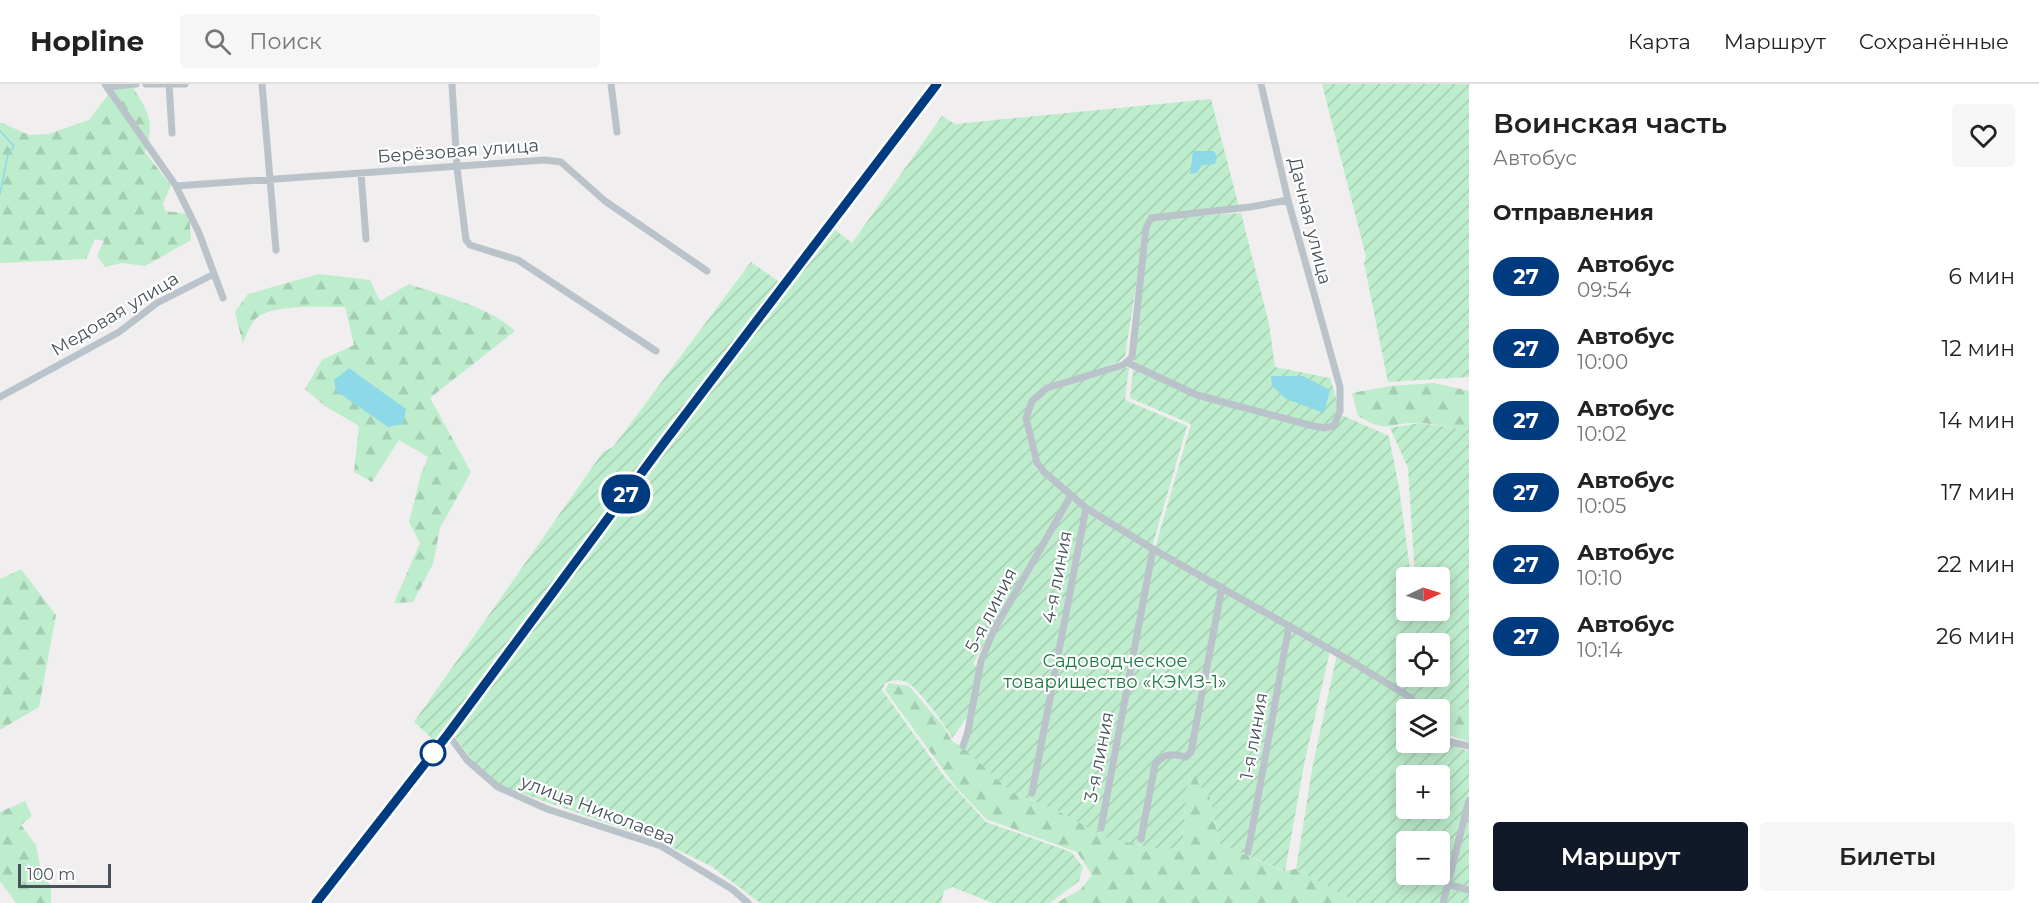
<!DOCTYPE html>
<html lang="ru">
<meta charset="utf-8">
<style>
:root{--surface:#fff;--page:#f6f6f6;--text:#222;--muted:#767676;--line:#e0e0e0;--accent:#111827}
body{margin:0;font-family:Montserrat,sans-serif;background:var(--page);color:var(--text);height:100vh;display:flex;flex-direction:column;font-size:22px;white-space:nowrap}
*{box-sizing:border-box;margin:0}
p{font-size:20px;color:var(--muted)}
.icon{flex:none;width:33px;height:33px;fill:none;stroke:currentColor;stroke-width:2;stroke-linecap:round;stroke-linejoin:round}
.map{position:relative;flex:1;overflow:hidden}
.sheet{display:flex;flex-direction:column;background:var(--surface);width:570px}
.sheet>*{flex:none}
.badge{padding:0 12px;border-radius:20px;font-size:21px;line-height:39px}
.needle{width:39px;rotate:86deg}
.fabs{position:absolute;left:1396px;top:483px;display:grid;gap:12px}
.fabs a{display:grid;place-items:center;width:54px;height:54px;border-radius:6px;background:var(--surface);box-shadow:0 3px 15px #0003;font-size:30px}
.scale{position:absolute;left:18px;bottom:15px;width:93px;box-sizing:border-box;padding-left:6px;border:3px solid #47525a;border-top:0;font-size:16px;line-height:21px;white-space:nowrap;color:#47525a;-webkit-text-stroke:4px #fff;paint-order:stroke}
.map>.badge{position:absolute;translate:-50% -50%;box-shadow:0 0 0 3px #fff}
h2{padding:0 24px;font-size:22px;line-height:54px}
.round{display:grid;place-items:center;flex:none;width:63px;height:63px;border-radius:6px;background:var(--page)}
.overview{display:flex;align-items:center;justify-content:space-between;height:102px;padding:0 24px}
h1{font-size:28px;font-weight:600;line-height:45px}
.primary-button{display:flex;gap:12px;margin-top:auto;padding:12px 24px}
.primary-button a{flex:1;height:69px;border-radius:6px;background:var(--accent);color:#fff;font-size:24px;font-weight:600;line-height:69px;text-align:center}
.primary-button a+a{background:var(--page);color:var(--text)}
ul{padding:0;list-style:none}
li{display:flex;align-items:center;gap:18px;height:72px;padding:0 24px}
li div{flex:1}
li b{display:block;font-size:22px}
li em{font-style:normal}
li .badge{min-width:66px;font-weight:700;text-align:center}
header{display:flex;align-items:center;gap:36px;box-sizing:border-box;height:84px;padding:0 30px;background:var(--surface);border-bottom:2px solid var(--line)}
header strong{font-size:28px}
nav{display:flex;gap:33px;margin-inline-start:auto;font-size:21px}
.search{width:420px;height:54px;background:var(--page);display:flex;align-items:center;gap:15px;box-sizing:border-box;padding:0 21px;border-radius:6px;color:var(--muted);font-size:22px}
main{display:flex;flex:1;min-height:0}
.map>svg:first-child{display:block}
.forest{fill:url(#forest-firs)}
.garden{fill:url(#garden-furrows);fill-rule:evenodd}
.water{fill:#8dd9e8}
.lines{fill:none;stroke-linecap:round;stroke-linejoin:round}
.stream{stroke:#8dd9e8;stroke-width:1.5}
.minor{stroke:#bac3ca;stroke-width:7}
.major{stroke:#afbfcc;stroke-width:9}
.line-casing{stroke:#fff;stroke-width:14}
.line{stroke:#003b80;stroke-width:9}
.stop-dot{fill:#fff;stroke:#003b80;stroke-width:3}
.labels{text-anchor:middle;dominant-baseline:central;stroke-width:4.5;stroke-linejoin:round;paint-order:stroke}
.street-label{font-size:18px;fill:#47525a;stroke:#fff}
.park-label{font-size:18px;fill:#1b7845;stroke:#fff}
</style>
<header>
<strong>Hopline</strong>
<div class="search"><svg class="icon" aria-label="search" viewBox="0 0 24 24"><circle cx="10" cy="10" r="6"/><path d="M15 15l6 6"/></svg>Поиск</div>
<nav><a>Карта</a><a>Маршрут</a><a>Сохранённые</a></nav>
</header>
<main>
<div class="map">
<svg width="1469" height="819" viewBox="0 0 1469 819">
<defs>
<pattern id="forest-firs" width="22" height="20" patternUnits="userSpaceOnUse" patternTransform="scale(1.5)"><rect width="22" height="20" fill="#beedcd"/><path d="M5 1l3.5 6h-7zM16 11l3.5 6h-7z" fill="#a5cdb2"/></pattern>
<pattern id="garden-furrows" width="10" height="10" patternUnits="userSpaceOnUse" patternTransform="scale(1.5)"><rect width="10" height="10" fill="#beedcd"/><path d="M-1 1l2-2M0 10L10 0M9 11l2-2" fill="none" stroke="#a5cdb2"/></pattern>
</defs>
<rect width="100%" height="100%" fill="#f0eeee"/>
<path class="forest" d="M 101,0 L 131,0 C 147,27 156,35 145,68 L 171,102 L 163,119 L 165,127 L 189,130 L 191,156 L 145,182 L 122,179 L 105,183 L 97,172 L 104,157 L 95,155 L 86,175 L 0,179 L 0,38 L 29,51 L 48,50 L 89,36 L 108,11 Z
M 319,190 L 370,196 L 380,217 L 409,200 C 440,211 491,223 515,247 L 430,314 L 471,388 L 440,444 L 433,480 L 413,518 L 394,519 L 420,459 L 409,438 L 421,390 L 428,373 L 399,356 L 372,398 L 354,388 L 359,342 L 325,322 L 305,305 L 322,276 L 354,261 L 345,223 C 324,223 278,220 259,232 C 251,237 246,251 243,260 L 235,228 L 248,210 Z
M 1434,299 L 1469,307 L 1469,346 C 1453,344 1437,340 1422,339 C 1391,337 1390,352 1358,332 L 1352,309 L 1390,302 Z
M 21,485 L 56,531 L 39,623 L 0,646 L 0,495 Z
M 889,599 L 909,602 L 944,643 L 952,657 L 965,665 L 1011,708 L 1141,762 L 1182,765 L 1189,686 L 1193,686 L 1200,702 L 1210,713 L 1220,760 L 1284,787 L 1296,785 L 1358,819 L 1056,819 L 1081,805 L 1092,791 L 1077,768 L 986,735 L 956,703 L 885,606 Z
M 1469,624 L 1469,658 C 1449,650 1440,653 1440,629 Z
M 25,717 L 32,732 L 21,741 L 36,761 L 42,791 L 51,802 L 51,819 L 16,819 L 0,797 L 0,728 Z"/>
<path class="garden" d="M 1322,0 L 1469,0 L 1469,293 L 1388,298 L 1364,179 L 1366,173 Z
M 1211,15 L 1239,123 L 1147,132 L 1125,272 L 1118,278 L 1037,308 L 1027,320 L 1024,337 L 1035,384 L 1067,412 L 973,580 L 977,583 L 968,632 L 952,654 C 946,642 919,605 908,599 C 901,595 892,596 885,599 L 882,606 L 944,692 L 986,738 L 1071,768 L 1083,783 L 1079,797 L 1050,819 L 993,819 L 952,803 L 944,807 L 941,819 L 760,819 L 711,782 L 661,758 L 501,702 L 481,688 L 448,643 L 436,658 L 414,638 L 603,368 L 613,363 L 751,178 L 788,204 L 833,144 L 852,159 L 942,32 L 955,40 Z
M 1241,129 L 1269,240 L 1275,283 L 1330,294 L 1338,320 L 1335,331 L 1344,332 L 1389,352 L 1399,404 L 1411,493 L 1407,494 L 1407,526 L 1440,526 L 1440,494 L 1415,493 L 1408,384 L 1390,344 L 1419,339 L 1469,346 L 1469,624 L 1440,629 L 1440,626 L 1425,625 L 1408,610 L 1155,464 L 1191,340 L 1130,314 L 1150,139 L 1157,135 ZM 1407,560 L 1440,560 L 1440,592 L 1407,592 Z
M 1129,283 L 1125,316 L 1187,342 L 1152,463 C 1123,445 1050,404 1037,374 C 1032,361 1031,345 1028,332 L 1028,325 L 1044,307 Z
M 1070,416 L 1330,567 L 1305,676 L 1285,787 L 1220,760 L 1210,713 L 1200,702 L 1192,686 L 1189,687 L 1182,765 L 1152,764 L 1105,753 L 1062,729 L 1011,708 L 965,665 L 983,577 L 994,550 Z
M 1337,570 L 1407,613 L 1418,625 L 1407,626 L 1407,658 L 1440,658 L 1440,654 L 1443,659 L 1469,667 L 1469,707 L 1441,819 L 1358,819 L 1296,785 L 1313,680 ZM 1407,692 L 1440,692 L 1440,724 L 1407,724 ZM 1407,758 L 1440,758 L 1440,790 L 1407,790 Z
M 1469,729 L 1469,819 L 1445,819 Z"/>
<path class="water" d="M 1193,67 L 1214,67 L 1217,73 L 1215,80 L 1202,81 L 1197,89 L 1190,90 Z
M 349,284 L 406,325 L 403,340 L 388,343 L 336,307 L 334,296 Z
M 1271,292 L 1303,292 L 1330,306 L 1324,329 L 1286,315 L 1272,302 Z"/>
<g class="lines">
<path class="stream" d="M 0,47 L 14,62 L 8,70 L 0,110"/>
<path class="minor" d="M 105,0 L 176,102 L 199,149 L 223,214
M 146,0 L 185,0
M 169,0 L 172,49
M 262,0 L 276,166
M 452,0 L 457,84 L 466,156 L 470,161 L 518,176 L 656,267
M 611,0 L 617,48
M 107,3 L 136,0
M 361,89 L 366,155
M 176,102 L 545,76 L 561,78 L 605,117 L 707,187
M 1288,116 L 1250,123 L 1151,134 L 1146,144 L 1132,273 L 1123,281 L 1047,304 L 1032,317 L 1026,334 L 1037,379 L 1044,388 L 1086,424 L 1153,465 L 1349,576 L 1411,614 L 1420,626
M 1128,279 L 1197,311 L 1313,342 L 1324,344 L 1334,342 L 1340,327 L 1340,303 L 1288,116 L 1261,0
M 0,313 L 119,248 L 157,219 L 214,190
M 448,650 L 467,676 L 498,703 L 547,725 L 661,762 L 732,805 L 748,819
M 1440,652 L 1446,657 L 1469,662
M 963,662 L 968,647 L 981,577 L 994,546 L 1070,413
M 1032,709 L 1086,424
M 1101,744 L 1153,465
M 1141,755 L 1155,681 C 1163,669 1173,669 1186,673 L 1191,668 L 1222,503
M 1248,768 L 1289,542
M 1447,800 L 1469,806
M 1443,819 L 1469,716"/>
<path class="major" d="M 316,819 L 448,650 L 663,360 L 937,0"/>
</g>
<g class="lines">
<g class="line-casing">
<path id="line" d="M 316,819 L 448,650 L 663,360 L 937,0"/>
</g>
<use href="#line" class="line"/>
</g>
<circle class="stop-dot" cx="433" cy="669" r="12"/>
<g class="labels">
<g class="street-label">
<text transform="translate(458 67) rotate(-4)">Берёзовая улица</text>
<text transform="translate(1310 137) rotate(76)">Дачная улица</text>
<text transform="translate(115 230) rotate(-31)">Медовая улица</text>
<text transform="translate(1057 493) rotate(-79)">4-я линия</text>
<text transform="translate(991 526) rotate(-63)">5-я линия</text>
<text transform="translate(1254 652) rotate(-80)">1-я линия</text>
<text transform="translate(1099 673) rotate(-79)">3-я линия</text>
<text transform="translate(598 726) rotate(21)">улица Николаева</text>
</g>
<g class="park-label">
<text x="1115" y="577">Садоводческое<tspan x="1115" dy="21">товарищество «КЭМЗ-1»</tspan></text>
</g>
</g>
</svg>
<div class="fabs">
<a><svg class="needle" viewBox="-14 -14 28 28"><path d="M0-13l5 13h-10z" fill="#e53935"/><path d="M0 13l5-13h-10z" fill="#767676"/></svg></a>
<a><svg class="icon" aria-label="locate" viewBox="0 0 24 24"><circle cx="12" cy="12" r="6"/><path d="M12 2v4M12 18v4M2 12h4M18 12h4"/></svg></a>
<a><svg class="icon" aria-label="layers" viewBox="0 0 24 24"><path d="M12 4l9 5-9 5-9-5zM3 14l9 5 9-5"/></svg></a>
<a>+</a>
<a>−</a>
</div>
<div class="scale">100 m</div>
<b class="badge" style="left:626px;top:410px;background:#003b80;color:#fff">27</b>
</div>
<section class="sheet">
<div class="overview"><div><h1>Воинская часть</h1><p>Автобус</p></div><a class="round"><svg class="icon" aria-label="heart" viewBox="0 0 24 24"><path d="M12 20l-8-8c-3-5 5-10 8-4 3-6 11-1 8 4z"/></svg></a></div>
<h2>Отправления</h2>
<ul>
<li><span class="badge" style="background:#003b80;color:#fff">27</span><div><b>Автобус</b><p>09:54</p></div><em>6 мин</em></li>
<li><span class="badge" style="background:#003b80;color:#fff">27</span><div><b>Автобус</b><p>10:00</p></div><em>12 мин</em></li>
<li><span class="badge" style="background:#003b80;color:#fff">27</span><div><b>Автобус</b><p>10:02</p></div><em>14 мин</em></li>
<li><span class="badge" style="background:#003b80;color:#fff">27</span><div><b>Автобус</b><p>10:05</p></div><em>17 мин</em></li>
<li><span class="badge" style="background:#003b80;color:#fff">27</span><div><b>Автобус</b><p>10:10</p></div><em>22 мин</em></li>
<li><span class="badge" style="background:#003b80;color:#fff">27</span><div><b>Автобус</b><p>10:14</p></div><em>26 мин</em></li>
</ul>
<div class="primary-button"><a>Маршрут</a><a>Билеты</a></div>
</section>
</main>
